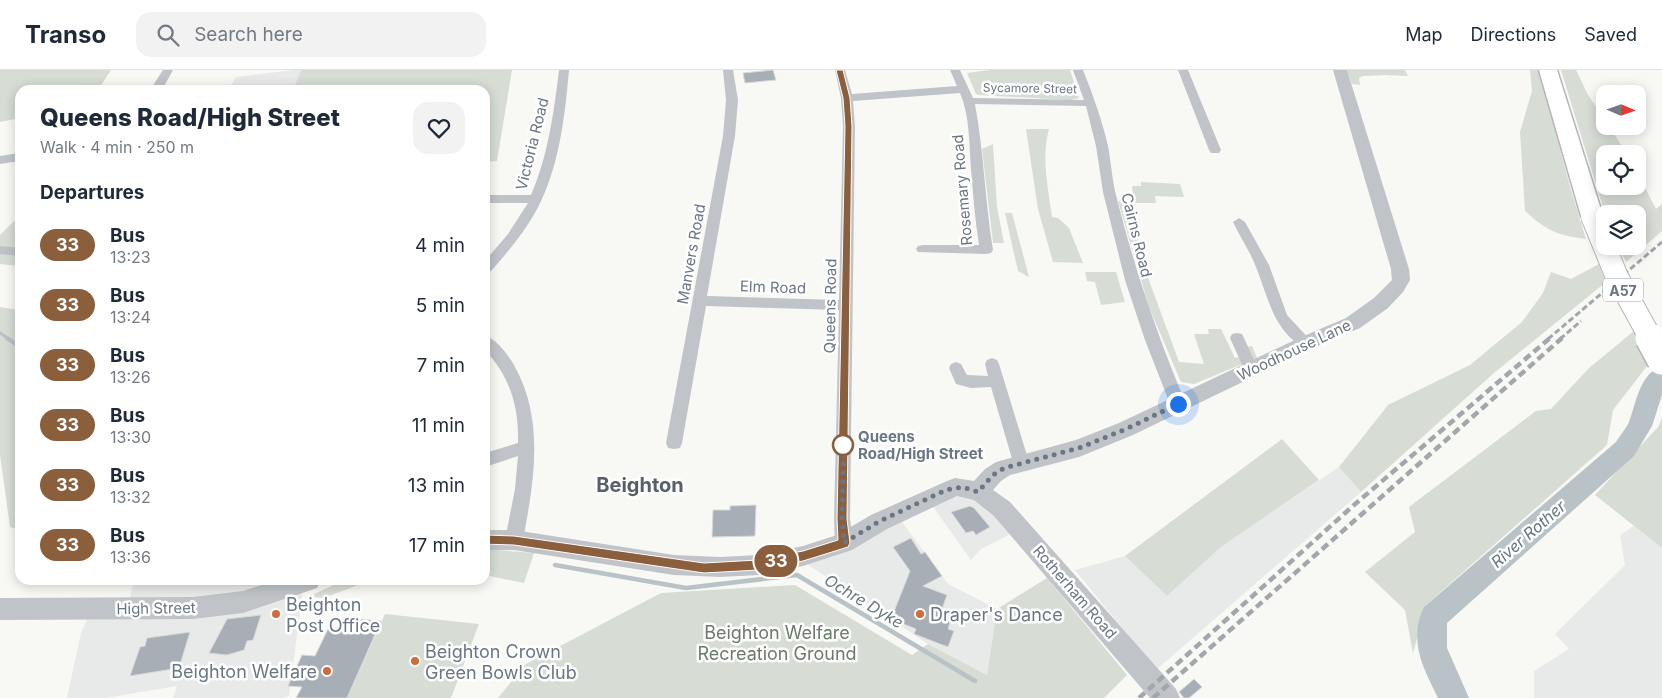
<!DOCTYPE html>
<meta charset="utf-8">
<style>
:root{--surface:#fff;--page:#f2f2f3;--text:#1f2937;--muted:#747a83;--line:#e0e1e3}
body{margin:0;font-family:Inter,sans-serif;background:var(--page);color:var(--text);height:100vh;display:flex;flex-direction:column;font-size:19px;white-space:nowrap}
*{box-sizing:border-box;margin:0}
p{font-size:16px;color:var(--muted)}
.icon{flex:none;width:28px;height:28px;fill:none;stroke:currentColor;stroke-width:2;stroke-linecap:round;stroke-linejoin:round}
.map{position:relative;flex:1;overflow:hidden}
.side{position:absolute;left:15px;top:15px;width:475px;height:500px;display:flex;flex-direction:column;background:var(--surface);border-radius:15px;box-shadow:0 2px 12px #0003}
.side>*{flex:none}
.badge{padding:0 10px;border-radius:16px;font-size:18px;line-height:32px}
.needle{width:32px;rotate:92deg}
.buttons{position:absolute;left:1596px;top:15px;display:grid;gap:10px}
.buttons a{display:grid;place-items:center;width:50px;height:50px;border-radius:10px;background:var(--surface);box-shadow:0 2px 12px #0003;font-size:25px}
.you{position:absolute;width:25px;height:25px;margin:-12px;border:4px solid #fff;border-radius:50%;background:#1a73e8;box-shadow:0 0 0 8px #1a73e833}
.map>.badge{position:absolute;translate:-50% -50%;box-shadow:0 0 0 2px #fff}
h2{padding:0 25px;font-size:19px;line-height:45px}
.round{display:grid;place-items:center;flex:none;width:52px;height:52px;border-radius:15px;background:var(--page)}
.overview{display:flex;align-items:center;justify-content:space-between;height:85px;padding:0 25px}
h1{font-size:24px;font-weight:800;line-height:38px}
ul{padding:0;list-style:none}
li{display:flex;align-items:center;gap:15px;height:60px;padding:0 25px}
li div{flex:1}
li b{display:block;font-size:19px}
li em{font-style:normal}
li .badge{min-width:55px;font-weight:700;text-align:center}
header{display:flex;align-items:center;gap:30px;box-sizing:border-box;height:70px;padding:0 25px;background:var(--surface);border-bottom:1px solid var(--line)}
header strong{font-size:24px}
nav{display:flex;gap:28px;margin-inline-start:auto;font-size:18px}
.search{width:350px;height:45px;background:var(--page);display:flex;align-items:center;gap:12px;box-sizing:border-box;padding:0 18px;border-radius:15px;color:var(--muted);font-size:19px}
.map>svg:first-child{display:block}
.built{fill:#e8eae9}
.green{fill:#d7dcd5}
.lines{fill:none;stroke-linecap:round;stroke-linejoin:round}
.stream-far1{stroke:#b9c2c7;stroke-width:3}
.stream{stroke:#b9c2c7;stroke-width:4.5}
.river{fill:#b9c2c7;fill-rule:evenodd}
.building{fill:#a8aeb5;stroke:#d9d9d8}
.trunk-casing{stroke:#b3b6ba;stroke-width:3}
.minor{fill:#c0c3c7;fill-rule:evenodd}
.tertiary{fill:#c0c3c7;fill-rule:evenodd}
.trunk{fill:#fff;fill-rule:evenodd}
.rail-far1{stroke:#a2a7ac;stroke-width:3;stroke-dasharray:6 3;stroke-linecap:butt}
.rail{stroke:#a2a7ac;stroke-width:4.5;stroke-dasharray:8 4.5;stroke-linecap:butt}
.trunk-bridge-far1-casing{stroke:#b3b6ba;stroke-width:24;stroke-linecap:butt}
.trunk-bridge-casing{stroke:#b3b6ba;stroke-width:32;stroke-linecap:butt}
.trunk-bridge-far1{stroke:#fff;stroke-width:22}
.trunk-bridge{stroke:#fff;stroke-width:29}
.line{fill:#8b5e3c;stroke:#fff}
.walk{stroke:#6a7683;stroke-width:5;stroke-dasharray:0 9}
.stop-dot{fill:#fff;stroke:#8b5e3c;stroke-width:2.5}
.poi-dot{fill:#d06b3d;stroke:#fff;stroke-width:2}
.labels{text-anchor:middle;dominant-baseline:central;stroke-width:5;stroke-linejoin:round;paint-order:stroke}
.far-street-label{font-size:12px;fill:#6a7683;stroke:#fff}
.shield{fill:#fff;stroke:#979fa8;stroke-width:1}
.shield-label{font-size:14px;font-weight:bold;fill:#6a7683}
.street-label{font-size:15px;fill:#6a7683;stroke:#fff}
.stop-label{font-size:15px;font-weight:bold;fill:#6a7683;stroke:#fff;text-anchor:start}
.water-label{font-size:16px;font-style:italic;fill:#66767f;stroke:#fff}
.near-poi-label{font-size:18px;fill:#6a7683;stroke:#fff;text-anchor:start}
.near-park-label{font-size:18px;fill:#6b7b68;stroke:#fff}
.district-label{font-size:20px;font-weight:bold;fill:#576069;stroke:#fff}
</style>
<header>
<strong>Transo</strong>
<div class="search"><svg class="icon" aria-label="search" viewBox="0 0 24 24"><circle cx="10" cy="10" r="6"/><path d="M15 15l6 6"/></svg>Search here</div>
<nav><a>Map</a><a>Directions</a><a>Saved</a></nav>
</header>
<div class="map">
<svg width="1662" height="628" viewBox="0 0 1662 628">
<rect width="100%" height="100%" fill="#f8f8f5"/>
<path class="built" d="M 294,0 L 301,0 L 293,20 L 228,20 L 236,7 Z
M 1339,397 L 1361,422 L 1156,600 L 1075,500 L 1125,486 L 1167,526 L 1221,477 Z
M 956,421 L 991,435 L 1011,464 L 981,479 L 971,490 L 929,431 Z
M 902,452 L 948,514 L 997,539 L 987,605 L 928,574 L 807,494 Z
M 1634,456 L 1662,478 L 1662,628 L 1534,628 L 1534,601 L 1569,579 L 1555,564 L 1625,495 L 1620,465 Z
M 134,510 L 302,510 L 302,526 L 289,626 L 283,628 L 173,628 L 177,616 L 105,628 L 67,628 L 81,563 L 92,538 L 128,538 Z"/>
<path class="green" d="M 0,0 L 111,0 L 98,20 L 20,20 L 20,48 L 0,52 Z
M 301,0 L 512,0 L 497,91 L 485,92 L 485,20 L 293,20 Z
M 990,0 L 1070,0 L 1079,28 L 1070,30 L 979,25 L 976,24 L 967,3 Z
M 1347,0 L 1405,0 L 1408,6 L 1385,5 L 1363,6 L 1359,8 L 1360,15 L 1352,14 Z
M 1530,0 L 1539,0 L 1571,120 L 1586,169 C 1557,165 1547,161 1525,141 L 1520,62 L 1532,21 Z
M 1561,0 L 1576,0 L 1587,23 L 1605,51 L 1605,56 L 1609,56 L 1627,84 L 1605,84 L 1605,116 L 1638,116 L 1638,104 L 1656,139 L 1662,134 L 1662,161 L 1626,192 L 1618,176 L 1638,176 L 1638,144 L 1605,144 Z
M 1026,59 L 1049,59 C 1041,88 1048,117 1052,147 L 1058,148 L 1069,158 L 1083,193 L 1053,192 L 1038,139 Z
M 993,74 L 997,137 L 1004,173 L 993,173 L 982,79 Z
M 1141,112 L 1180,114 L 1184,127 L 1155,126 L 1156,133 L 1134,133 L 1132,116 L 1141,116 Z
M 1118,131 L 1127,132 L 1150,213 L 1179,292 L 1204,294 L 1194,264 L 1209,264 L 1208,259 L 1221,259 L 1235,288 L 1242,286 L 1238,278 L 1252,276 L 1257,288 L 1194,314 L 1181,312 L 1149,237 Z
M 1005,143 L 1012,143 L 1029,207 L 1018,201 Z
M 14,151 L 20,151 L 20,196 L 0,194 L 0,165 Z
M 1599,194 L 1606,212 L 1494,303 L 1361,422 L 1339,397 L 1388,335 L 1470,295 L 1522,252 L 1543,223 L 1551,202 L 1571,209 Z
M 1085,202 L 1116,202 L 1125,232 L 1101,235 L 1095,212 L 1087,211 Z
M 0,237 L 20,240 L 20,460 L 10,457 L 0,385 Z
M 1634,261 L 1648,295 L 1613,340 L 1607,375 L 1426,535 L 1413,583 L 1405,540 L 1365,502 L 1415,462 L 1409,437 L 1536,341 L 1551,339 L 1589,298 Z
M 1662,348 L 1662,478 L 1595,425 L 1658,357 Z
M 1282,369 L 1319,410 L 1221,477 L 1167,526 L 1125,486 Z
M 485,479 L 534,483 L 524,513 L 485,505 Z
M 1047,508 L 1127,605 L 1104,628 L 498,628 L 526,594 L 661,523 L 795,515 L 912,585 L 928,574 L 987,605 L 997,539 Z
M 345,510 L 372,510 L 323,528 L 315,527 L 314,524 Z
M 385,544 L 479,554 L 451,628 L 347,628 Z"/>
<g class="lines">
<path class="stream-far1" d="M 0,263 L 9,269"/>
<path class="stream" d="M 7,268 L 20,277
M 555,495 L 686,518 L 797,505 L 975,611"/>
<path class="river" d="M 1662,296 L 1662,325 L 1652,356 L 1634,386 L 1447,553 L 1447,578 L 1469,628 L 1438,628 C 1423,597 1408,571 1424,537 L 1616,372 C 1620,365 1626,359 1629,352 C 1636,333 1640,303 1662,296 Z"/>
</g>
<path class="building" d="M 773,0 L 776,10 L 745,13 L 743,3 Z
M 756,435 L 755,466 L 712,467 L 713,440 L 730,440 L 730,436 Z
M 970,436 L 974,438 L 990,457 L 976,465 L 973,461 L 966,463 L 951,442 Z
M 911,468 L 921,484 L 925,482 L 942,506 L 923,516 L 947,525 L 941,542 L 952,546 L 948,559 L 954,561 L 948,577 L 914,564 L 916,559 L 891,549 L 910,501 L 893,477 Z
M 261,545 L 253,570 L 247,571 L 244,580 L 227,585 L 209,583 L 227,549 Z
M 346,548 L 381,551 L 347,628 L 296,628 L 302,617 L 288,616 L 302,585 L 315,586 L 328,559 L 340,560 Z
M 190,562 L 179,598 L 130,606 L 140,577 L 145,576 L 147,568 Z
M 1194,609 L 1202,617 L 1189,628 L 1184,628 L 1179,622 Z"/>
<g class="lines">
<g class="trunk-casing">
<path id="trunk" d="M 1539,0 L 1557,0 L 1603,146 L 1600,151 L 1592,153 L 1584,151 L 1581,146 Z"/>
</g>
<path class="minor" d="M 163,0 L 173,0 L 162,20 L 150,20 Z
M 559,0 L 569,0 C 565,44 560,91 541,131 C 529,157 509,181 490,202 L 485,204 L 485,191 L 508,164 L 528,133 L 485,133 L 485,125 L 531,125 C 548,86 554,42 559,0 Z
M 723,0 L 733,0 L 738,30 L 735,66 L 707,226 L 839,230 L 843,56 L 841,28 L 835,0 L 845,0 L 852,24 L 957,16 L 950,0 L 960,0 L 973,28 L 1084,30 L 1073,0 L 1083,0 C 1093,25 1102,50 1108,76 C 1111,92 1112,109 1116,125 C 1134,197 1157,265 1186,334 L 1183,338 L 1178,340 L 1173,338 L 1170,334 L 1145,270 L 1125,210 L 1103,122 L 1096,76 L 1086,36 L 975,34 C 984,83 985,132 993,180 L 991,183 L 986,184 L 918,182 L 916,179 L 918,176 L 923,175 L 979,175 C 975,150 973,124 971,99 C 969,74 970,46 960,23 L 853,31 L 855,56 L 850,449 L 853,473 L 850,478 L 844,481 L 838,478 L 835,473 L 834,449 L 839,240 L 706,236 L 682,373 L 680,378 L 674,379 L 668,378 L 666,373 L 723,66 L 726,30 Z
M 1178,0 L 1188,0 L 1221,80 L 1219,83 L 1211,83 L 1209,80 Z
M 20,83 L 20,91 L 0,94 L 0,86 Z
M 1239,148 L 1245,152 L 1269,195 L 1287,245 L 1313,273 L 1311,277 C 1303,279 1300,276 1294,271 C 1271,251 1267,224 1256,197 C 1250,181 1240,167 1233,152 Z
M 0,176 L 20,178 L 20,186 L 0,184 Z
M 1237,263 L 1242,264 L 1244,268 L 1258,299 L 1256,303 L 1251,305 L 1246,303 L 1244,299 L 1230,268 L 1232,264 Z
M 485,266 C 497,269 508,285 514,295 C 545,350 534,411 523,470 L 520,475 L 514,477 L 508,475 L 505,470 L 515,419 L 518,386 L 485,397 L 485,383 L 518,373 C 519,336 510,307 485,280 Z
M 992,288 L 997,290 L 999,294 L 1029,392 L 1027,397 L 1021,399 L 1015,397 L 1013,392 L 991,317 L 971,318 L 956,314 L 949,298 L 951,294 L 956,292 L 961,294 L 967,305 L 988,306 L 985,294 L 987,290 Z"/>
<path class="tertiary" d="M 1333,0 L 1347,0 L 1409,199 L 1410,210 L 1403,222 L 1388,238 L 1360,258 L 1313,278 L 1133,365 L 1079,387 L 1010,405 L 1001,411 L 993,420 L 1010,432 L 1176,619 L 1180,628 L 1150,628 L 994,446 L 974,430 L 957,426 L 887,459 L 852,480 L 803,496 L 759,505 L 720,507 L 674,505 L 514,480 L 485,480 L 485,460 L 514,460 L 674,485 L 720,487 L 759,485 L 803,476 L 837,465 L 871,445 L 947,411 L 955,408 L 974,411 L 985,399 L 996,392 L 1076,370 L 1119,353 L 1299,268 L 1346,248 L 1374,228 L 1392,210 L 1391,199 Z
M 277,510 L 321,510 L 317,518 L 243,543 L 193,549 L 0,550 L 0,528 L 193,527 L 243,521 Z"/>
<use href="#trunk" class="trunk"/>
<path class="rail-far1" d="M 1548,269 L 1662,172
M 1560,269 L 1581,251"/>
<path class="rail" d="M 1139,628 L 1354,435 L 1550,268
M 1153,628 L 1562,268"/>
<g class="trunk-bridge-far1-casing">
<path id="trunk-bridge-far1" d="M 1592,146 L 1617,207 L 1651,269"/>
</g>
<g class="trunk-bridge-casing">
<path id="trunk-bridge" d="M 1650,268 L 1662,290"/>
</g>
<use href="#trunk-bridge-far1" class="trunk-bridge-far1"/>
<use href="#trunk-bridge" class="trunk-bridge"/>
</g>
<path class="line" d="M 836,0 L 843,0 L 850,28 L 852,56 L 847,449 L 850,473 L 848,477 L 803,491 L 758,500 L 704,503 L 514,475 L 481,474 L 479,470 L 481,467 L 485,465 L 514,466 L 704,493 L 758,490 L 803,481 L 838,470 L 837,449 L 845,56 L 843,28 Z"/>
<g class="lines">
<path class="walk" d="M 843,375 L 844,371 L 842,449 L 844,473 L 878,452 L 946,420 L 963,417 L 978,422 L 993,405 L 1004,398 L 1079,378 L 1126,359 L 1178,334"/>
</g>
<circle class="stop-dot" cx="843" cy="375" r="10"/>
<g class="poi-dot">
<circle cx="276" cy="544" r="5"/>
<circle cx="920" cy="544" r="5"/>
<circle cx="415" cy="591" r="5"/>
<circle cx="327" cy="601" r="5"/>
</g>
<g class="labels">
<g class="far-street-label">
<text transform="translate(1030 18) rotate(1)">Sycamore Street</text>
</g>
<rect class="shield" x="1603" y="208.5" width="40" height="23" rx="4"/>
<g class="shield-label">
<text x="1623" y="220">A57</text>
</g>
<g class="street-label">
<text transform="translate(532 74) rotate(-76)">Victoria Road</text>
<text transform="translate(962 120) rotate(-95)">Rosemary Road</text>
<text transform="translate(1137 165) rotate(76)">Cairns Road</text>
<text transform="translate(691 184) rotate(-80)">Manvers Road</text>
<text transform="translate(773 217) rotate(2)">Elm Road</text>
<text transform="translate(830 236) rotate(-89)">Queens Road</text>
<text transform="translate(1294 280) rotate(-25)">Woodhouse Lane</text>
<text transform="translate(1075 522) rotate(49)">Rotherham Road</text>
<text transform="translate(156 538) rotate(-1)">High Street</text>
</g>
<g class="stop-label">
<text x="858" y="366">Queens<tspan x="858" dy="17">Road/High Street</tspan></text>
</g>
<g class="water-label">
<text transform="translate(1528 464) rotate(-41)">River Rother</text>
<text transform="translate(864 531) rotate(31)">Ochre Dyke</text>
</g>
<g class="near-poi-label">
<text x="286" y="534">Beighton<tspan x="286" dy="21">Post Office</tspan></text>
<text x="930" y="544">Draper's Dance</text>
<text x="425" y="581">Beighton Crown<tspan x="425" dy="21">Green Bowls Club</tspan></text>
<text x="317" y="601" text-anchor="end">Beighton Welfare</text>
</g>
<g class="near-park-label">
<text x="777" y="562">Beighton Welfare<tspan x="777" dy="21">Recreation Ground</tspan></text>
</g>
<g class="district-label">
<text x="640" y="415">Beighton</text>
</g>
</g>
</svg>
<div class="buttons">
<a><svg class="needle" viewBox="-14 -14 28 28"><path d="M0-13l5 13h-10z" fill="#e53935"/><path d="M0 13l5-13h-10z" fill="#747a83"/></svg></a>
<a><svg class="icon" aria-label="locate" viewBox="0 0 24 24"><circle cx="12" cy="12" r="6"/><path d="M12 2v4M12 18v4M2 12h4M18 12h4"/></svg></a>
<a><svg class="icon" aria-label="layers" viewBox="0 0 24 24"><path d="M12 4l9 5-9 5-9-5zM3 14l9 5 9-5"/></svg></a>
</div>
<div class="you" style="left:1178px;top:334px"></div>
<b class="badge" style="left:776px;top:491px;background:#8b5e3c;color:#fff">33</b>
<section class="side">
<div class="overview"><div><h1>Queens Road/High Street</h1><p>Walk · 4 min · 250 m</p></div><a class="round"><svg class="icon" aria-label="heart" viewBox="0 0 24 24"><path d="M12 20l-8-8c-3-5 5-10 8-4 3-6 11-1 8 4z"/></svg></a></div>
<h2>Departures</h2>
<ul>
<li><span class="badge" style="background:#8b5e3c;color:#fff">33</span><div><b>Bus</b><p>13:23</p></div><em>4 min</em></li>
<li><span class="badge" style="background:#8b5e3c;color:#fff">33</span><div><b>Bus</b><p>13:24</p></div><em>5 min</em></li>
<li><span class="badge" style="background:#8b5e3c;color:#fff">33</span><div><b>Bus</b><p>13:26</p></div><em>7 min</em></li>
<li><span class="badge" style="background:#8b5e3c;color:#fff">33</span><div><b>Bus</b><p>13:30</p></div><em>11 min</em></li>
<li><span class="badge" style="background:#8b5e3c;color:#fff">33</span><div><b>Bus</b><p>13:32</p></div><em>13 min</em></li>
<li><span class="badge" style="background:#8b5e3c;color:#fff">33</span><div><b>Bus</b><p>13:36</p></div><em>17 min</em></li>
</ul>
</section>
</div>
